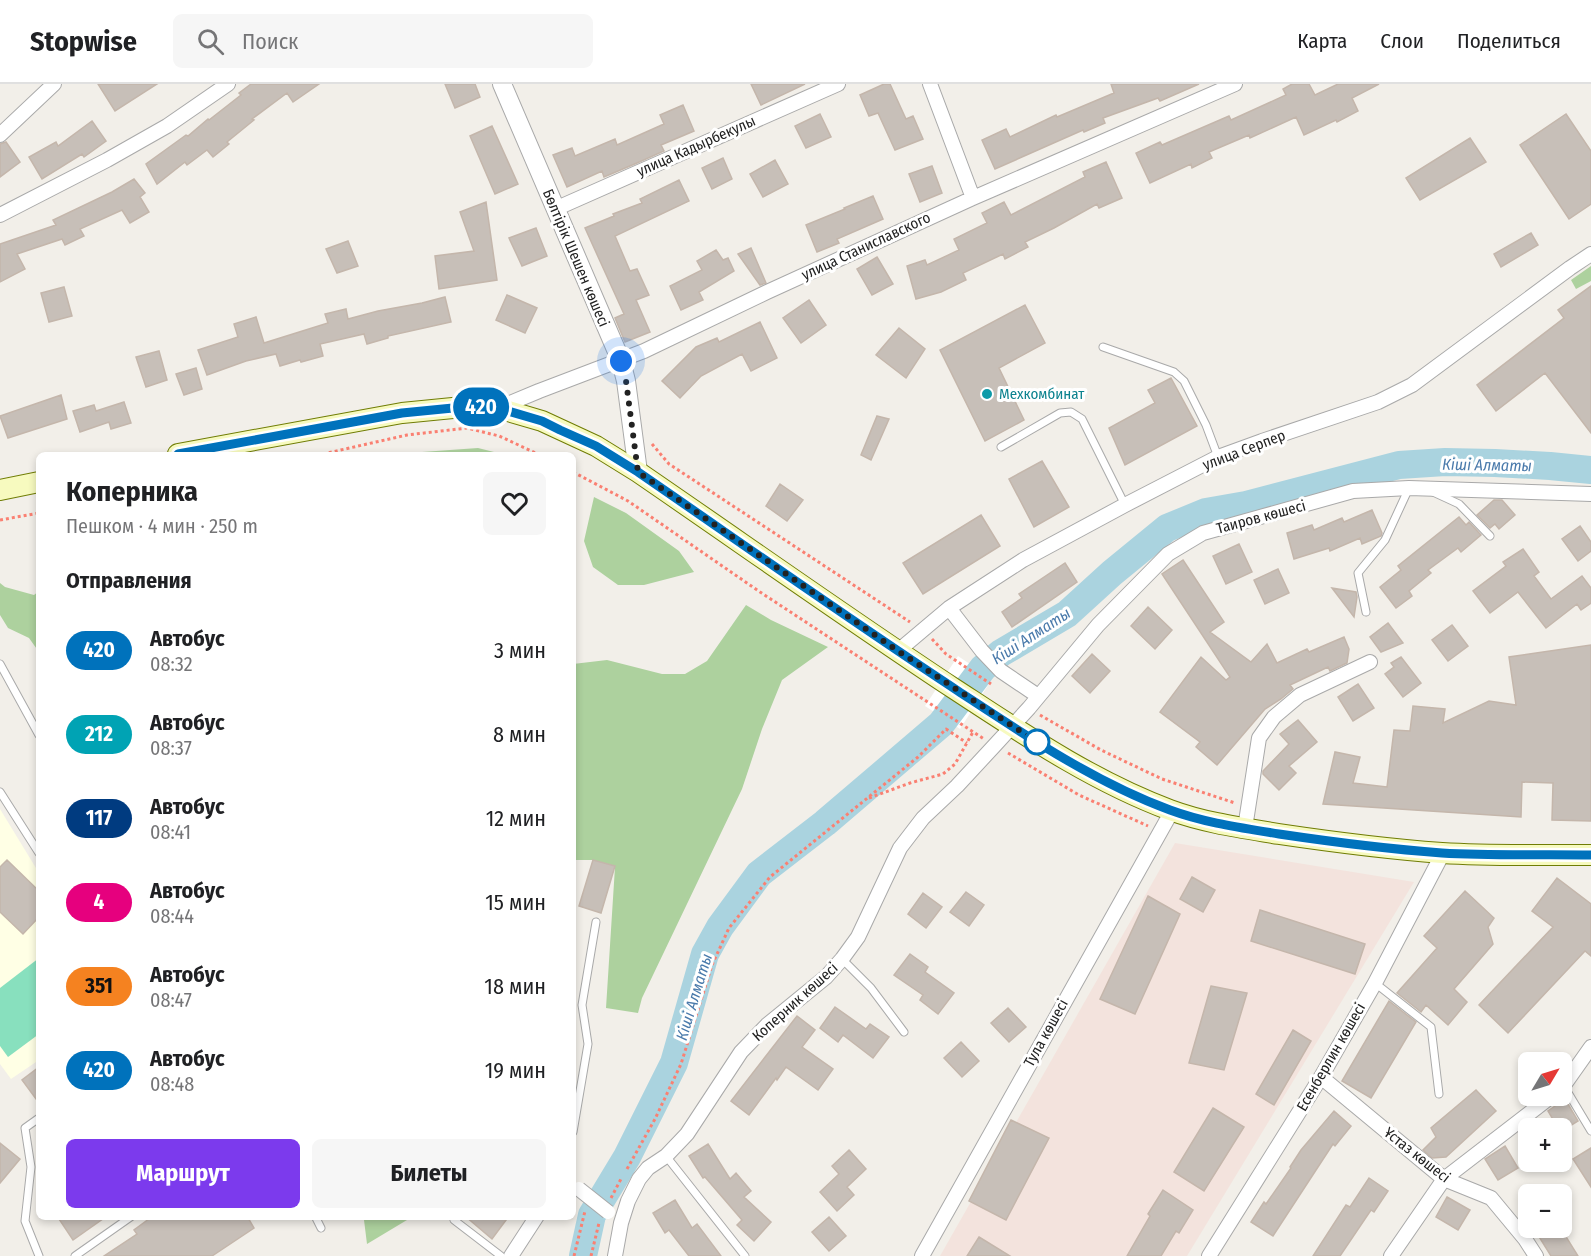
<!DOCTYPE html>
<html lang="ru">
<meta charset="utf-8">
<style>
:root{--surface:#fff;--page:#f6f6f6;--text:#202124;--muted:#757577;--line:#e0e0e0;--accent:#7c3aed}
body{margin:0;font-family:"Fira Sans Condensed",sans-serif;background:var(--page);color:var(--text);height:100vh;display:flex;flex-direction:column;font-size:22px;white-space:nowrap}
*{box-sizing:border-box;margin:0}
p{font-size:20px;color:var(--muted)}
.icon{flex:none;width:33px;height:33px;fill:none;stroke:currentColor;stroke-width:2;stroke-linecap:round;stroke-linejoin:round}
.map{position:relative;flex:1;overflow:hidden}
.drawer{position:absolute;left:36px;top:368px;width:540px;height:768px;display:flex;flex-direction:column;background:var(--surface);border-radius:9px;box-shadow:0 3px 9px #0003}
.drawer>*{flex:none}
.badge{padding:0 12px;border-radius:20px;font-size:21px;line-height:39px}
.needle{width:39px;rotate:52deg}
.tools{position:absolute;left:1518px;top:968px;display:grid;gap:12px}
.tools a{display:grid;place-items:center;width:54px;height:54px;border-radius:9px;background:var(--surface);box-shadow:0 3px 9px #0003;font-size:30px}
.you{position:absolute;width:30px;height:30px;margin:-15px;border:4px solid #fff;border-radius:50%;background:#1a73e8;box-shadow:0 0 0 9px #1a73e833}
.map>.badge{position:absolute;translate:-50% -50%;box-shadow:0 0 0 3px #fff}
h2{padding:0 30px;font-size:22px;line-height:54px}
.round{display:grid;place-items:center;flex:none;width:63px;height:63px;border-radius:9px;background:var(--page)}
.head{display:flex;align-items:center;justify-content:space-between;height:102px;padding:0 30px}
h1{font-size:28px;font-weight:700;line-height:45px}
.button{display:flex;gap:12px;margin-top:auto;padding:12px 30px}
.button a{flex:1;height:69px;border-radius:9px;background:var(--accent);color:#fff;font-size:24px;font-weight:700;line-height:69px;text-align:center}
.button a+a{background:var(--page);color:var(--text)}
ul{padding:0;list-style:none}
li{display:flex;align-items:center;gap:18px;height:84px;padding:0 30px}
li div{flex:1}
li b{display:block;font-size:22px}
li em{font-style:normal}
li .badge{min-width:66px;font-weight:700;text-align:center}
header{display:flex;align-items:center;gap:36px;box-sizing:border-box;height:84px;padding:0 30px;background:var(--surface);border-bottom:2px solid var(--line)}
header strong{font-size:28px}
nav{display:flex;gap:33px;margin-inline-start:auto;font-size:21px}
.search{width:420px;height:54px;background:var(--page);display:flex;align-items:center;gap:15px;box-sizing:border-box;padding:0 21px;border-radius:9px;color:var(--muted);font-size:22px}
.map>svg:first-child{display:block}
.education{fill:#ffffe5}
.military{fill:#f3e3dd}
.forest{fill:#add19e}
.pitch{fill:#88e0be}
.pier{fill:#fff}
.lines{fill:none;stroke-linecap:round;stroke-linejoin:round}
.river{stroke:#aad3df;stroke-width:28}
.building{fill:#c7bfb8;stroke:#c4b6ab;stroke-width:1.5}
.service-casing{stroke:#a9a9a9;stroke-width:9}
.minor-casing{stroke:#a9a9a9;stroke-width:16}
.tertiary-casing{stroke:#a9a9a9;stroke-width:20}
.secondary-casing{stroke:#707d05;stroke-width:22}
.path{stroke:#fa8072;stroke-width:3;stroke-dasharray:3 3;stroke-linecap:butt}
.service{stroke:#fff;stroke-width:7}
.minor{stroke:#fff;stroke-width:14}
.tertiary{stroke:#fff;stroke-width:18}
.secondary{stroke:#f7fabf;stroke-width:20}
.minor-bridge-casing{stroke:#a9a9a9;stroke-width:16;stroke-linecap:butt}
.minor-bridge{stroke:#fff;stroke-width:14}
.line-casing{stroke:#fff;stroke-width:14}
.line{stroke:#0072bc;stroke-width:9}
.walk{stroke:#222;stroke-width:6;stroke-dasharray:0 10.8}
.culture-dot{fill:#0f9aa8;stroke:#fff;stroke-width:2}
.stop-dot{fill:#fff;stroke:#0072bc;stroke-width:3}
.labels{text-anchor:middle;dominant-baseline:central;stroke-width:6;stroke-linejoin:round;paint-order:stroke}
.street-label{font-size:15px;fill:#222;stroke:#fff}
.culture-label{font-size:15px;fill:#0d838f;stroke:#fff;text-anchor:start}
.water-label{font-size:16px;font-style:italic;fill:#4a7aab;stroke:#fff}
</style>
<header>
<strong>Stopwise</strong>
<div class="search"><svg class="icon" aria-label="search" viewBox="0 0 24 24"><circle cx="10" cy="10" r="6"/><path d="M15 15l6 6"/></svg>Поиск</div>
<nav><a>Карта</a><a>Слои</a><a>Поделиться</a></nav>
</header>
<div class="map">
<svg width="1591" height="1172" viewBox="0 0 1591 1172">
<rect width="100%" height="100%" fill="#f2efe9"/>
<path class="education" d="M 0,725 L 39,789 L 39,976 L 11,995 L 0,980 Z"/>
<path class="military" d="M 1175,759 L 1414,798 L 1187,1172 L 940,1172 Z"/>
<path class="forest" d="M 1591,182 L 1591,197 L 1576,205 L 1571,196 Z
M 478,364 L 502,370 L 412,370 L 422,368 Z
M 594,413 L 626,429 L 679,467 L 694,488 L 644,501 L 618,501 L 593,483 L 584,457 Z
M 0,499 L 5,503 L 34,511 L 39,507 L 39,568 L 29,554 L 8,544 L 0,531 Z
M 746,521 L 771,536 L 828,563 L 782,596 L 762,645 L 742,705 L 642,914 L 638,929 L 606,924 L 615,783 L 593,776 L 573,776 L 573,580 L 607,576 L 662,590 L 685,590 L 707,577 Z
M 366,1133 L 366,1132 L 412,1133 L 367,1160 L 364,1136 Z"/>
<path class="pitch" d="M 39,874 L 39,950 L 8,973 L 0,962 L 0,904 Z"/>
<path class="pier" d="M 958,572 L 992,595 L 960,645 L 925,622 Z"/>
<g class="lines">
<path class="river" d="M 583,1172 L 592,1131 L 627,1073 L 674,979 L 705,870 L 720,843 L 759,790 L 825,739 L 941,640 L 983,584 L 1001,569 L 1067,530 L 1112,489 L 1167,444 L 1206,428 L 1246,421 L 1399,381 L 1445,378 L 1495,379 L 1550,382 L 1591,386"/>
</g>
<path class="building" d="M 98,0 L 157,0 L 115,27 Z
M 251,0 L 319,0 L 293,18 L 287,9 L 252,35 L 254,36 L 227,58 L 229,60 L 213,73 L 207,66 L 187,81 L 185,78 L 157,100 L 146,80 L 186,51 L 188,52 L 208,35 L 209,36 L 241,11 L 239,9 Z
M 445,0 L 475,0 L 480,13 L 455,24 Z
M 751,0 L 805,0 L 761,21 Z
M 884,0 L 890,0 L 906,35 L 913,32 L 923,55 L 895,66 L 878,29 L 869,32 L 860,11 Z
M 1111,0 L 1199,0 L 1160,17 L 1158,14 L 1103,34 L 1105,39 L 1084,48 L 1083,46 L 995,85 L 982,56 L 1006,45 L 1010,53 L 1056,31 L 1057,33 L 1114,9 Z
M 1292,0 L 1309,0 L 1315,11 L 1338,0 L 1379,0 L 1352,14 L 1358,27 L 1337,38 L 1336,36 L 1304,51 L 1296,33 L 1250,54 L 1249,51 L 1209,68 L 1212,74 L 1192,84 L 1191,80 L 1150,99 L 1136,69 L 1160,58 L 1162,61 L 1229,32 L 1231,36 L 1286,11 L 1283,5 Z
M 683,21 L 694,47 L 661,61 L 664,67 L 637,79 L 604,93 L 602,87 L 567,103 L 553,71 L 572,64 L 575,72 L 615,55 L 617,61 L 664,40 L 660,31 Z
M 820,30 L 831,53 L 806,64 L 795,42 Z
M 1566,30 L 1591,67 L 1591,120 L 1569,135 L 1520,61 Z
M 92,37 L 106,57 L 84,73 L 82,70 L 42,95 L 29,73 L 56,58 L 58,62 Z
M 492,42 L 518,100 L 495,110 L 470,52 Z
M 1470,54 L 1486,78 L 1420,116 L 1406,94 Z
M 6,58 L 20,78 L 0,93 L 0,60 Z
M 723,74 L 732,95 L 712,105 L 702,84 Z
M 775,76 L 788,100 L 763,113 L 750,90 Z
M 1106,78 L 1122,114 L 1099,124 L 1097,120 L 1054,144 L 1025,158 L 1028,163 L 1005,175 L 1003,170 L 963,189 L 966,196 L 941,208 L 916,215 L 907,182 L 925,176 L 927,181 L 959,166 L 954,155 L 987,139 L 982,129 L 1004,118 L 1011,131 L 1085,93 L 1083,88 Z
M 932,82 L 942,109 L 920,118 L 909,90 Z
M 134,95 L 145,109 L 140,113 L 149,128 L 130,139 L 122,126 L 80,145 L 84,152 L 65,161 L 62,155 L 17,170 L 25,185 L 0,198 L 0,160 L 56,141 L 53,136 L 112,108 Z
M 679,96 L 689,117 L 615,152 L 630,187 L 637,185 L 649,211 L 636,216 L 650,248 L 625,258 L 615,234 L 624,230 L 585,144 L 614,132 L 613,130 L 642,119 L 640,115 Z
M 873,112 L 883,135 L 837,155 L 839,159 L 817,168 L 806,141 L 845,125 L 844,124 Z
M 486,118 L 497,196 L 439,205 L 435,172 L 474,167 L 460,128 Z
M 536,144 L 547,172 L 522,182 L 509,154 Z
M 1531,149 L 1538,161 L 1501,183 L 1494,170 Z
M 348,157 L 358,182 L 337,189 L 326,165 Z
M 751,164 L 766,199 L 760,201 L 738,170 Z
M 716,166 L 723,176 L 728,174 L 734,187 L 699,208 L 703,216 L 681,226 L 670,202 L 702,186 L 697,177 Z
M 877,173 L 893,200 L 872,211 L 857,185 Z
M 1591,202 L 1591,349 L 1545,289 L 1496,327 L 1477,301 L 1564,234 L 1558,226 Z
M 64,203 L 72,232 L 49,238 L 41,209 Z
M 507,211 L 537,224 L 525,249 L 496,236 Z
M 445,213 L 451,238 L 388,252 L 388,254 L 367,260 L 364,250 L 320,260 L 323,272 L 301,278 L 300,276 L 280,282 L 276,270 L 246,277 L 207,291 L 198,266 L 238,253 L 234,240 L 256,233 L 264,259 L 328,239 L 325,230 L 346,225 L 348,235 L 378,227 L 422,219 Z
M 809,216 L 826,241 L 801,259 L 783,234 Z
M 1025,221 L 1045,259 L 999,284 L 1024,336 L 985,357 L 940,266 Z
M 760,238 L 777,274 L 751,287 L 742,270 L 701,292 L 680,314 L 662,297 L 696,263 L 717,254 L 719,258 Z
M 899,244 L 925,265 L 906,294 L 876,271 Z
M 159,267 L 167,296 L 146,303 L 136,273 Z
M 196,284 L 202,305 L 184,311 L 176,290 Z
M 1171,294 L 1197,342 L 1125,381 L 1109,344 L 1155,319 L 1148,306 Z
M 61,311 L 67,335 L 8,354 L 0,332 Z
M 124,318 L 131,339 L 111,345 L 109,338 L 80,348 L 73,327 L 94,321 L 96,327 Z
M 877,332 L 889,335 L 871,376 L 861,371 Z
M 1042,377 L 1069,423 L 1034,443 L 1009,395 Z
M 780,400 L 803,416 L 787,437 L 766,422 Z
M 1494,416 L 1502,416 L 1515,431 L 1499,445 L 1495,440 L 1490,444 L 1477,431 Z
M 1372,426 L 1382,449 L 1381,452 L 1362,460 L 1360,454 L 1330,467 L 1329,464 L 1294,475 L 1287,449 L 1312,441 L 1314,446 L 1342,434 L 1344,438 Z
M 981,431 L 1000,462 L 923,510 L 903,479 Z
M 1459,433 L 1466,441 L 1469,438 L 1481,451 L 1461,468 L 1458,464 L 1428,486 L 1431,489 L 1409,507 L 1412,512 L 1396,524 L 1380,503 L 1401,486 L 1398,482 Z
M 1580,442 L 1591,458 L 1591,467 L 1578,477 L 1562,455 Z
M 1239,460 L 1252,488 L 1226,500 L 1213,472 Z
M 1523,465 L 1539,488 L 1534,492 L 1551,515 L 1582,492 L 1591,504 L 1591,519 L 1581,526 L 1577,520 L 1546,544 L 1518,508 L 1490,529 L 1473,507 L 1506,482 L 1503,478 Z
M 1183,476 L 1224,538 L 1210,548 L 1251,578 L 1267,560 L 1277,579 L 1307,565 L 1309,568 L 1344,553 L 1349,565 L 1347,579 L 1330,587 L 1328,583 L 1290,601 L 1293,605 L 1281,615 L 1265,625 L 1217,681 L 1196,663 L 1200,658 L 1160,628 L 1201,573 L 1226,596 L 1230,593 L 1162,490 Z
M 1065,479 L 1077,498 L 1012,543 L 1002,528 L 1022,514 L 1019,510 Z
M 1278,485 L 1289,509 L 1265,520 L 1254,496 Z
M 1332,504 L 1356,508 L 1357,513 L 1354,533 Z
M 1148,523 L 1172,546 L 1155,565 L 1131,542 Z
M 1388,539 L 1403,559 L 1381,568 L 1370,553 Z
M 1452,541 L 1468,562 L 1448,577 L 1432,556 Z
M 1591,561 L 1591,737 L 1552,736 L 1553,699 L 1522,698 L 1521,733 L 1323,720 L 1335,668 L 1360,673 L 1353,699 L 1387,703 L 1394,646 L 1410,647 L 1413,622 L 1445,625 L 1443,639 L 1489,617 L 1516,621 L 1509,573 Z
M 1092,570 L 1110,587 L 1090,609 L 1072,592 Z
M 1401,573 L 1421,599 L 1403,613 L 1385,590 L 1394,583 L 1391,579 Z
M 1358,600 L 1374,624 L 1353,637 L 1338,613 Z
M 1298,636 L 1317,658 L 1289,682 L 1296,689 L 1279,706 L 1263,690 L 1263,687 L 1289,660 L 1280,650 Z
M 7,776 L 39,807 L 39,833 L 23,850 L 0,828 L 0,783 Z
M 593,776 L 615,782 L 601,829 L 579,822 Z
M 1192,793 L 1215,806 L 1203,828 L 1180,815 Z
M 1557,794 L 1591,820 L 1591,872 L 1585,867 L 1508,949 L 1479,921 L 1553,843 L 1532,827 Z
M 1465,807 L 1494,834 L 1488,843 L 1493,860 L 1454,905 L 1467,918 L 1448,941 L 1426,921 L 1421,928 L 1397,909 L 1437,864 L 1424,852 Z
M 966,808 L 984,821 L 969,842 L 950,828 Z
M 923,809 L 942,823 L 926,844 L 908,830 Z
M 1148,812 L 1180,830 L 1135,930 L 1100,915 Z
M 1260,826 L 1365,860 L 1355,890 L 1251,857 Z
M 910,870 L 928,883 L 925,888 L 954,909 L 938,930 L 920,916 L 923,911 L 894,891 Z
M 1211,902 L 1247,909 L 1224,986 L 1189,979 Z
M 1389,917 L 1416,938 L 1371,1014 L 1342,997 Z
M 835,923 L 866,945 L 870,940 L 889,953 L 873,974 L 843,951 L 838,958 L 820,944 Z
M 1008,924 L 1026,943 L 1009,958 L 991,939 Z
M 797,932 L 815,946 L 802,963 L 833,985 L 818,1006 L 786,983 L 777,996 L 776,994 L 749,1031 L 731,1017 Z
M 1293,946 L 1311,957 L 1274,1021 L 1256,1010 Z
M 961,958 L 979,977 L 962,993 L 944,974 Z
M 39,983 L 39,1019 L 22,996 Z
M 1476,1006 L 1496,1027 L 1446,1073 L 1432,1074 L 1423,1066 L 1436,1053 L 1431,1044 Z
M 1565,1015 L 1578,1037 L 1562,1047 L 1562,1044 L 1558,1044 L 1548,1027 Z
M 1213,1024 L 1244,1043 L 1204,1107 L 1174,1088 Z
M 1334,1027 L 1351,1042 L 1335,1062 L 1333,1060 L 1273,1152 L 1251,1138 L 1264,1118 L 1266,1120 L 1291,1084 L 1290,1083 L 1301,1066 Z
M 1011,1036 L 1049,1054 L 1006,1136 L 969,1117 Z
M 0,1059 L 20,1075 L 0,1099 Z
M 708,1060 L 730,1095 L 736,1089 L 751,1107 L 744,1113 L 771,1138 L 754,1157 L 737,1141 L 742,1136 L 705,1093 L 703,1094 L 689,1072 Z
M 1505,1062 L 1518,1084 L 1498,1096 L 1485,1075 Z
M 1591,1064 L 1591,1103 L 1573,1075 Z
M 849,1066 L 866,1085 L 847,1103 L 854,1111 L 837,1127 L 820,1108 L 839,1090 L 832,1082 Z
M 1369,1094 L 1388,1107 L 1374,1128 L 1371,1126 L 1340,1172 L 1313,1172 L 1346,1121 L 1350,1123 Z
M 1163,1106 L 1193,1126 L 1179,1149 L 1176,1147 L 1161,1172 L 1127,1172 L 1150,1132 L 1148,1130 Z
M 1447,1113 L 1470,1126 L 1458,1146 L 1436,1133 Z
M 675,1116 L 692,1144 L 697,1140 L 721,1172 L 689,1172 L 669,1146 L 665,1149 L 653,1129 Z
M 57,1132 L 107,1132 L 73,1156 Z
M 153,1132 L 247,1132 L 254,1144 L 212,1172 L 104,1172 L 137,1150 L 134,1146 Z
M 465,1132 L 509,1132 L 492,1155 Z
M 829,1133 L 846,1152 L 829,1167 L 812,1148 Z
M 1533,1143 L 1560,1143 L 1578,1172 L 1551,1172 Z
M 979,1153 L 1010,1172 L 967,1172 Z"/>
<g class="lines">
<g class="service-casing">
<path id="service" d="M 1103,263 L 1174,288 L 1184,297 L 1206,341 L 1218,373
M 1001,363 L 1060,329 L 1071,328 L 1082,335 L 1125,421
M 1433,408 L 1459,420 L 1490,452
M 1366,528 L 1358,489 L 1385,456 L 1409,404
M 0,580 L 39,651
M 0,708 L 39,769
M 842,875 L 871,904 L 904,948
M 1375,899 L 1431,943 L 1439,1010
M 1564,1002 L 1591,1047
M 39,1034 L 25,1044 L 31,1083 L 25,1137 L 39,1172
M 573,1048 L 588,960 L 582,921 L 596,838
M 666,1072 L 745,1172
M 315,1132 L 321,1144
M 454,1136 L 501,1172
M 75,1172 L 132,1132"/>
</g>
<g class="minor-casing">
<path id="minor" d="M 930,0 L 973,114
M 0,51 L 54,0
M 555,125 L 838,0
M 0,131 L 107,76 L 167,42 L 228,0
M 498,324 L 539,307 L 644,267 L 767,208 L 973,114 L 1235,0
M 949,524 L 982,567 L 1001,587 L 1038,612
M 898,567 L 949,524 L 1023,476 L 1125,421 L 1218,373 L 1262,357 L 1378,318 L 1412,301 L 1570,184 L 1591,170
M 1245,744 L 1259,654 L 1274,633 L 1300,611 L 1370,578
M 1321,993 L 1444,1095 L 1491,1114 L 1525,1155 L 1536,1172
M 1562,1004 L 1591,963
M 511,1172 L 537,1132
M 615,1172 L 621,1139 L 628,1117 L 639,1095 L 648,1084 L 666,1072 L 687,1050 L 741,968 L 767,941 L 826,893 L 842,875 L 858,853 L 900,764 L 923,734 L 957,702 L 995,661 L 1029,624 L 1098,541 L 1168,470 L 1203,449 L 1353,407 L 1409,404 L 1591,410
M 922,1172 L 1172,727
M 1209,1172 L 1321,993 L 1375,899 L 1443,769
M 1391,1172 L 1444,1095 L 1553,1011"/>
</g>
<g class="tertiary-casing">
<path id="tertiary" d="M 502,0 L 621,277 L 626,297 L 638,388"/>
</g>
<g class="secondary-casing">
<path id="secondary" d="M 178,370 L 402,329 L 463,323 L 498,324 L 542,337 L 596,362 L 638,388 C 743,460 847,534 953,604 C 1022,649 1092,697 1170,726 C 1205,739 1243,744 1279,750 C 1333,758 1388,765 1442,769 C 1492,772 1542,771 1591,771
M 0,406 L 39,398"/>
</g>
<path class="path" d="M 652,360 L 669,380 L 910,538
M 323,370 L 407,351 L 467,344 L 499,352 L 538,370
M 573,388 L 628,417 L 760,508 L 984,655
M 0,436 L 39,429
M 932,555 L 946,570 L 991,600
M 1040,631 L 1101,666 L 1162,695 L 1235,719
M 1008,669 L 1079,711 L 1148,742
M 869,714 L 910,699 L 943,690 L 955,680 L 973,648
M 627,1085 L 655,1035 L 681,980 L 712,881 L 729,844 L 770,793 L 918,673 L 946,645 L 967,659
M 611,1114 L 622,1093
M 574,1172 L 585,1127
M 591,1172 L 599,1139"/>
<use href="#service" class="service"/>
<use href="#minor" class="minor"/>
<use href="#tertiary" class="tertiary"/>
<use href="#secondary" class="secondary"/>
<g class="minor-bridge-casing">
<path id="minor-bridge" d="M 579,1105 L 608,1128"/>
</g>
<use href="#minor-bridge" class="minor-bridge"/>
</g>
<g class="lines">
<g class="line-casing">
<path id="line" d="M 178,370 L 402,329 L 463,323 L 498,324 L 542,337 L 560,346 L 596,362 L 638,388 C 744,461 850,536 958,607 C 1025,651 1094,698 1170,726 C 1205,739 1243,744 1279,750 C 1333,758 1388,765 1442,769 C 1492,772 1542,770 1591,771"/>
</g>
<use href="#line" class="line"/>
<path class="walk" d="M 621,277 L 626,297 L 638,388 L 898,567 L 1037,658"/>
</g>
<circle class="culture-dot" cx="987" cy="310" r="6"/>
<circle class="stop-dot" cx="1037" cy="658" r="12"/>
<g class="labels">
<g class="street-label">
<text transform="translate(696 62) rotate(-24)">улица Кадырбекулы</text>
<text transform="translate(866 162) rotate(-25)">улица Станиславского</text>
<text transform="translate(576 174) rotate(67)">Бөлтірік Шешен көшесі</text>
<text transform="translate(1244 366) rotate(-21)">улица Серпер</text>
<text transform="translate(1261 433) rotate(-15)">Таиров көшесі</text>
<text transform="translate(795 918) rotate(-42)">Коперник көшесі</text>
<text transform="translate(1046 949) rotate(-61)">Тула көшесі</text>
<text transform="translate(1331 973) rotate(-60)">Есенберлин көшесі</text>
<text transform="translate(1417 1071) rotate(38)">Ұстаз көшесі</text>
</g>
<g class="culture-label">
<text x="999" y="310">Мехкомбинат</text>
</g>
<g class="water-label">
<text transform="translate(1487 381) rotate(1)">Кіші Алматы</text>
<text transform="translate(1031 552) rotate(-33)">Кіші Алматы</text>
<text transform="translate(694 913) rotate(-73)">Кіші Алматы</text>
</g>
</g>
</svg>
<div class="tools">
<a><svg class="needle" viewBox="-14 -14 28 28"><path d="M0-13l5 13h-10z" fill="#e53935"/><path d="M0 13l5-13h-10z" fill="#757577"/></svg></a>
<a>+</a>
<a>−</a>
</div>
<div class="you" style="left:621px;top:277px"></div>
<b class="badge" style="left:481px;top:323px;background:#0072bc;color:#fff">420</b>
<section class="drawer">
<div class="head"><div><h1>Коперника</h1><p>Пешком · 4 мин · 250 m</p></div><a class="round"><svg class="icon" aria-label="heart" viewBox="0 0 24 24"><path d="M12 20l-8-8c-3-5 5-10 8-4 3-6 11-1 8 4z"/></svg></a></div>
<h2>Отправления</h2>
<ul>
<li><span class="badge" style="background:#0072bc;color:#fff">420</span><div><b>Автобус</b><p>08:32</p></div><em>3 мин</em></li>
<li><span class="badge" style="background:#00a3b4;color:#fff">212</span><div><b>Автобус</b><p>08:37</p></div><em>8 мин</em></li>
<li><span class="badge" style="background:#003b80;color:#fff">117</span><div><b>Автобус</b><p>08:41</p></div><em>12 мин</em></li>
<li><span class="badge" style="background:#e6007e;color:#fff">4</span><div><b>Автобус</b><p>08:44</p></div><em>15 мин</em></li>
<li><span class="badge" style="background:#f58220;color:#111">351</span><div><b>Автобус</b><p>08:47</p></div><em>18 мин</em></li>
<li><span class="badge" style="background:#0072bc;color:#fff">420</span><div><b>Автобус</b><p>08:48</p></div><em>19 мин</em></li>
</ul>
<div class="button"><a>Маршрут</a><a>Билеты</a></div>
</section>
</div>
